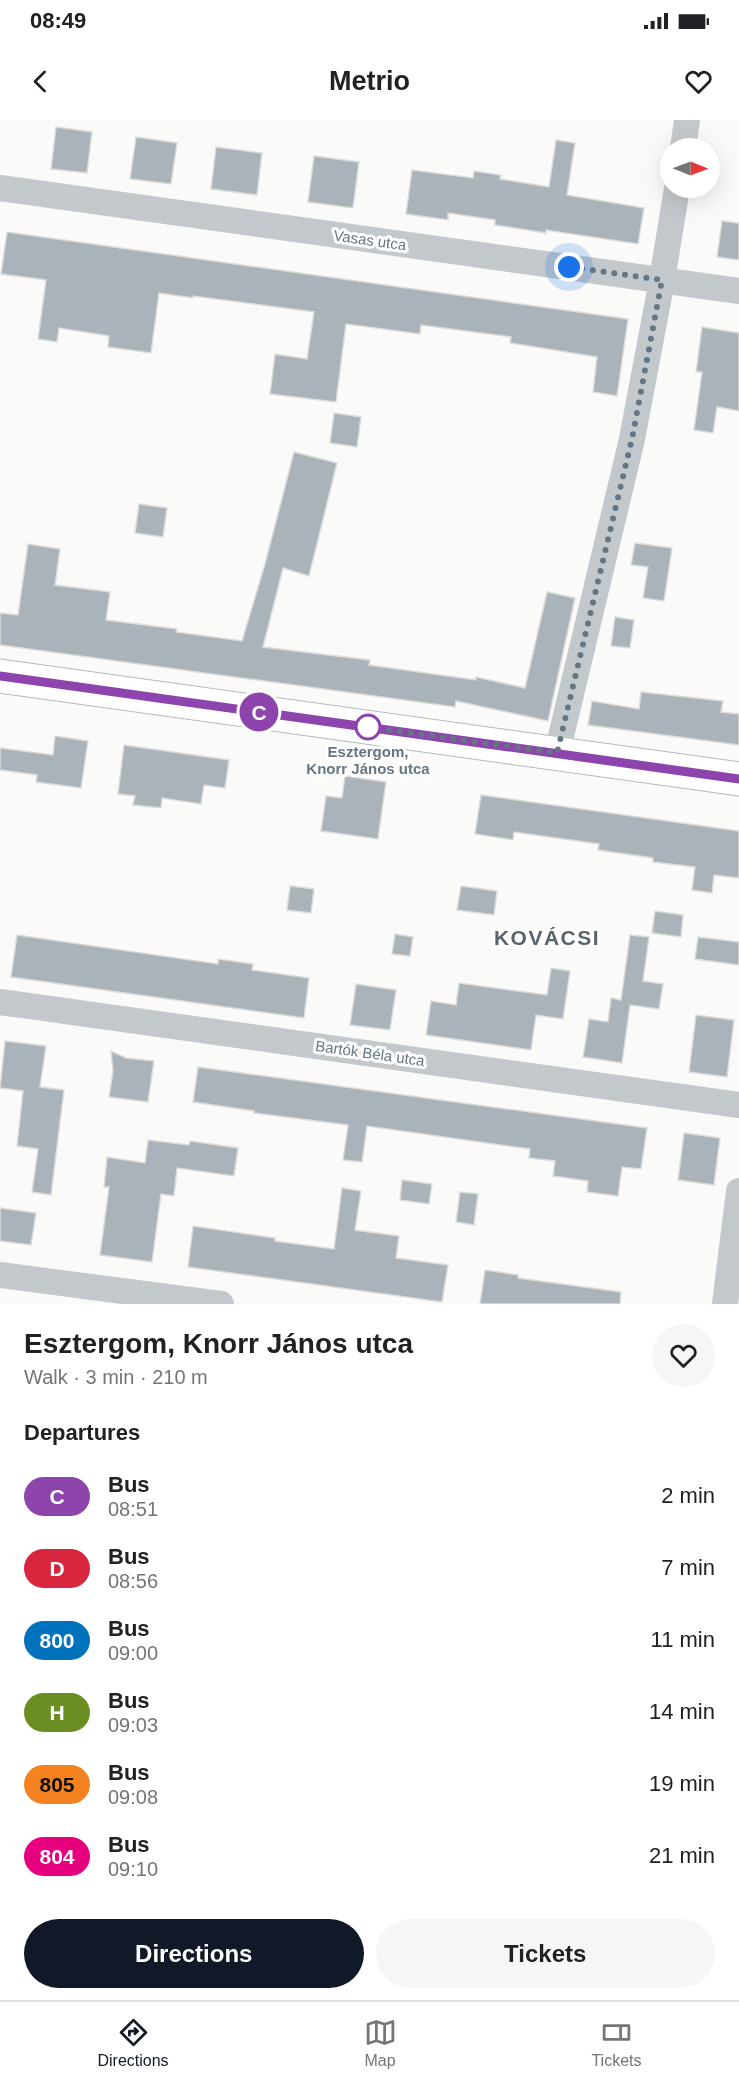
<!DOCTYPE html>
<meta charset="utf-8">
<style>
:root{--surface:#fff;--page:#f6f6f6;--text:#202124;--muted:#757577;--line:#e0e0e0;--accent:#111827}
body{margin:0;font-family:Helvetica,sans-serif;background:var(--page);color:var(--text);height:100vh;display:flex;flex-direction:column;font-size:22px;white-space:nowrap}
*{box-sizing:border-box;margin:0}
p{font-size:20px;color:var(--muted)}
.icon{flex:none;width:33px;height:33px;fill:none;stroke:currentColor;stroke-width:2;stroke-linecap:round;stroke-linejoin:round}
.map{position:relative;height:1184px;overflow:hidden}
.sheet{display:flex;flex-direction:column;background:var(--surface);flex:1}
.sheet>*{flex:none}
.badge{padding:0 12px;border-radius:20px;font-size:21px;line-height:39px}
.needle{width:39px;rotate:91deg}
.controls{position:absolute;left:660px;top:18px;display:grid;gap:12px}
.controls a{display:grid;place-items:center;width:60px;height:60px;border-radius:50%;background:var(--surface);box-shadow:0 6px 24px #0002;font-size:30px}
.you{position:absolute;width:30px;height:30px;margin:-15px;border:4px solid #fff;border-radius:50%;background:#1a73e8;box-shadow:0 0 0 9px #1a73e833}
.map>.badge{position:absolute;translate:-50% -50%;box-shadow:0 0 0 3px #fff}
h2{padding:0 24px;font-size:22px;line-height:54px}
.round{display:grid;place-items:center;flex:none;width:63px;height:63px;border-radius:32px;background:var(--page)}
.headline{display:flex;align-items:center;justify-content:space-between;height:102px;padding:0 24px}
h1{font-size:28px;font-weight:800;line-height:45px}
.action{display:flex;gap:12px;margin-top:auto;padding:12px 24px}
.action a{flex:1;height:69px;border-radius:36px;background:var(--accent);color:#fff;font-size:24px;font-weight:800;line-height:69px;text-align:center}
.action a+a{background:var(--page);color:var(--text)}
ul{padding:0;list-style:none}
li{display:flex;align-items:center;gap:18px;height:72px;padding:0 24px}
li div{flex:1}
li b{display:block;font-size:22px}
li em{font-style:normal}
li .badge{min-width:66px;font-weight:700;text-align:center}
.status{display:flex;justify-content:space-between;align-items:center;height:42px;padding:0 30px;background:var(--surface);direction:ltr}
.status svg{height:16px;fill:currentColor}
header{display:flex;justify-content:space-between;align-items:center;height:78px;padding:0 24px;background:var(--surface);font-size:27px;font-weight:800}
.dock{display:flex;justify-content:space-around;align-items:center;height:84px;border-top:2px solid var(--line);background:var(--surface);font-size:16px;color:var(--muted)}
.dock a{display:grid;justify-items:center;gap:3px}
.dock .on{color:var(--accent)}
.map>svg:first-child{display:block}
.building{fill:#aab3b9;stroke:#dcdcda;stroke-width:1.5}
.lines{fill:none;stroke-linecap:round;stroke-linejoin:round}
.primary-casing{stroke:#b5babe;stroke-width:35}
.street{stroke:#c3c8cc;stroke-width:26}
.primary{stroke:#fff;stroke-width:33}
.line-casing{stroke:#fff;stroke-width:14}
.line{stroke:#8e44ad;stroke-width:9}
.walk{stroke:#657683;stroke-width:6;stroke-dasharray:0 10.8}
.stop-dot{fill:#fff;stroke:#8e44ad;stroke-width:3}
.labels{text-anchor:middle;dominant-baseline:central;stroke-width:6;stroke-linejoin:round;paint-order:stroke}
.street-label{font-size:15px;fill:#657683;stroke:#fff}
.stop-label{font-size:15px;font-weight:bold;fill:#657683;stroke:#fff}
.district-label{font-size:21px;font-weight:bold;letter-spacing:1.5px;fill:#57646e;stroke:#fff}
</style>
<div class="status"><b>08:49</b><svg viewBox="0 0 49 12"><path d="M0 12V9h3v3zM5 12V6h3v6zM10 12V3h3v9zM15 12V0h3v12zM26 1h20v11H26zM47 4h2v5h-2z"/></svg></div>
<header><svg class="icon" aria-label="back" viewBox="0 0 24 24"><path d="M15 5l-7 7 7 7"/></svg>Metrio<svg class="icon" aria-label="heart" viewBox="0 0 24 24"><path d="M12 20l-8-8c-3-5 5-10 8-4 3-6 11-1 8 4z"/></svg></header>
<div class="map">
<svg width="739" height="1184" viewBox="0 0 739 1184">
<rect width="100%" height="100%" fill="#fafaf8"/>
<path class="building" d="M 56,7 L 92,12 L 87,53 L 51,49 Z
M 136,17 L 177,23 L 171,64 L 130,59 Z
M 556,20 L 575,23 L 567,75 L 644,88 L 638,124 L 546,110 L 546,113 L 495,105 L 495,100 L 448,93 L 448,100 L 406,94 L 412,50 L 473,58 L 474,51 L 501,55 L 500,59 L 549,67 Z
M 216,27 L 262,33 L 257,75 L 211,69 Z
M 314,36 L 359,42 L 353,88 L 308,82 Z
M 722,101 L 739,103 L 739,140 L 717,137 Z
M 7,112 L 628,199 L 617,276 L 593,272 L 597,237 L 510,223 L 511,217 L 421,205 L 420,214 L 346,204 L 336,282 L 270,274 L 275,234 L 307,239 L 314,192 L 193,176 L 193,178 L 159,173 L 151,233 L 108,227 L 109,216 L 59,208 L 57,222 L 38,219 L 46,160 L 1,154 Z
M 702,207 L 739,213 L 739,291 L 717,287 L 713,313 L 694,310 L 702,252 L 696,252 Z
M 334,293 L 361,297 L 357,327 L 330,323 Z
M 294,332 L 337,343 L 309,456 L 283,448 L 263,527 L 370,540 L 369,545 L 476,560 L 476,557 L 525,568 L 547,472 L 575,478 L 548,601 L 456,581 L 455,587 L 0,525 L 0,493 L 18,495 L 28,424 L 60,429 L 55,465 L 110,472 L 106,500 L 177,509 L 176,512 L 242,521 L 265,444 Z
M 139,384 L 167,388 L 163,417 L 135,413 Z
M 635,423 L 672,428 L 664,481 L 643,478 L 648,447 L 631,445 Z
M 615,497 L 634,500 L 630,528 L 611,526 Z
M 641,572 L 723,581 L 721,592 L 739,594 L 739,625 L 588,605 L 592,581 L 639,589 Z
M 55,616 L 88,621 L 81,668 L 36,662 L 37,655 L 0,650 L 0,628 L 53,635 Z
M 124,625 L 229,640 L 225,668 L 204,665 L 201,684 L 162,678 L 161,688 L 133,685 L 135,676 L 118,674 Z
M 345,656 L 386,662 L 378,719 L 321,711 L 326,676 L 342,678 Z
M 481,675 L 739,711 L 739,758 L 714,755 L 712,773 L 692,770 L 695,747 L 653,742 L 653,738 L 598,730 L 599,724 L 514,712 L 513,720 L 475,714 Z
M 290,766 L 314,769 L 311,793 L 287,790 Z
M 461,766 L 497,771 L 494,795 L 457,790 Z
M 655,791 L 683,795 L 681,817 L 652,813 Z
M 395,814 L 413,817 L 410,836 L 392,834 Z
M 17,815 L 218,844 L 218,839 L 253,844 L 252,850 L 309,858 L 304,898 L 11,857 Z
M 630,815 L 649,817 L 643,861 L 663,864 L 659,889 L 630,885 L 622,943 L 583,937 L 589,899 L 608,902 L 611,878 L 621,880 Z
M 698,817 L 739,822 L 739,845 L 695,839 Z
M 551,848 L 570,851 L 563,899 L 536,895 L 531,930 L 426,915 L 431,881 L 456,885 L 459,863 L 547,875 Z
M 356,864 L 396,870 L 390,910 L 350,905 Z
M 696,895 L 734,900 L 727,957 L 689,952 Z
M 5,921 L 46,926 L 40,967 L 64,970 L 51,1075 L 32,1072 L 38,1029 L 17,1026 L 23,971 L 0,968 Z
M 111,931 L 126,938 L 154,941 L 148,982 L 109,977 L 113,951 Z
M 198,947 L 647,1008 L 641,1049 L 622,1047 L 618,1076 L 587,1072 L 588,1061 L 553,1056 L 555,1041 L 529,1038 L 530,1029 L 367,1006 L 362,1042 L 343,1040 L 348,1005 L 254,993 L 254,991 L 193,982 Z
M 684,1013 L 720,1018 L 714,1065 L 678,1060 Z
M 148,1020 L 189,1025 L 190,1021 L 238,1028 L 234,1056 L 177,1048 L 174,1076 L 161,1074 L 152,1142 L 100,1135 L 109,1067 L 104,1067 L 107,1037 L 145,1043 Z
M 402,1060 L 432,1064 L 429,1084 L 400,1080 Z
M 342,1068 L 361,1071 L 355,1110 L 399,1116 L 396,1138 L 448,1145 L 442,1182 L 188,1147 L 193,1106 L 275,1118 L 275,1121 L 334,1129 Z
M 460,1072 L 478,1074 L 474,1105 L 456,1102 Z
M 0,1088 L 36,1093 L 31,1125 L 0,1121 Z
M 485,1150 L 518,1155 L 518,1158 L 621,1172 L 620,1184 L 480,1184 Z"/>
<g class="lines">
<g class="primary-casing">
<path id="primary" d="M 0,556 L 739,659"/>
</g>
<path class="street" d="M 683,28 L 687,0
M 0,68 L 739,171
M 557,633 L 632,319 L 662,160 L 677,68
M 0,882 L 739,985
M 0,1155 L 221,1184
M 725,1184 L 739,1071"/>
<use href="#primary" class="primary"/>
</g>
<g class="lines">
<g class="line-casing">
<path id="line" d="M 0,556 L 739,659"/>
</g>
<use href="#line" class="line"/>
<path class="walk" d="M 368,607 L 557,633 L 632,319 L 662,160 L 569,147"/>
</g>
<circle class="stop-dot" cx="368" cy="607" r="12"/>
<g class="labels">
<g class="street-label">
<text transform="translate(370 120) rotate(8)">Vasas utca</text>
<text transform="translate(370 933) rotate(8)">Bartók Béla utca</text>
</g>
<g class="stop-label">
<text x="368" y="631">Esztergom,<tspan x="368" dy="17">Knorr János utca</tspan></text>
</g>
<g class="district-label">
<text x="547" y="817">KOVÁCSI</text>
</g>
</g>
</svg>
<div class="controls">
<a><svg class="needle" viewBox="-14 -14 28 28"><path d="M0-13l5 13h-10z" fill="#e53935"/><path d="M0 13l5-13h-10z" fill="#757577"/></svg></a>
</div>
<div class="you" style="left:569px;top:147px"></div>
<b class="badge" style="left:259px;top:592px;background:#8e44ad;color:#fff">C</b>
</div>
<section class="sheet">
<div class="headline"><div><h1>Esztergom, Knorr János utca</h1><p>Walk · 3 min · 210 m</p></div><a class="round"><svg class="icon" aria-label="heart" viewBox="0 0 24 24"><path d="M12 20l-8-8c-3-5 5-10 8-4 3-6 11-1 8 4z"/></svg></a></div>
<h2>Departures</h2>
<ul>
<li><span class="badge" style="background:#8e44ad;color:#fff">C</span><div><b>Bus</b><p>08:51</p></div><em>2 min</em></li>
<li><span class="badge" style="background:#d7263d;color:#fff">D</span><div><b>Bus</b><p>08:56</p></div><em>7 min</em></li>
<li><span class="badge" style="background:#0072bc;color:#fff">800</span><div><b>Bus</b><p>09:00</p></div><em>11 min</em></li>
<li><span class="badge" style="background:#6b8e23;color:#fff">H</span><div><b>Bus</b><p>09:03</p></div><em>14 min</em></li>
<li><span class="badge" style="background:#f58220;color:#111">805</span><div><b>Bus</b><p>09:08</p></div><em>19 min</em></li>
<li><span class="badge" style="background:#e6007e;color:#fff">804</span><div><b>Bus</b><p>09:10</p></div><em>21 min</em></li>
</ul>
<div class="action"><a>Directions</a><a>Tickets</a></div>
</section>
<nav class="dock">
<a class="on"><svg class="icon" aria-label="directions" viewBox="0 0 24 24"><path d="M12 3l9 9-9 9-9-9zM9 14v-3h6M13 9l2 2-2 2"/></svg>Directions</a>
<a><svg class="icon" aria-label="map" viewBox="0 0 24 24"><path d="M3 6l6-2 6 2 6-2v14l-6 2-6-2-6 2zM9 4v14M15 6v14"/></svg>Map</a>
<a><svg class="icon" aria-label="tickets" viewBox="0 0 24 24"><path d="M3 7h18v10H3zM15 7v10"/></svg>Tickets</a>
</nav>
